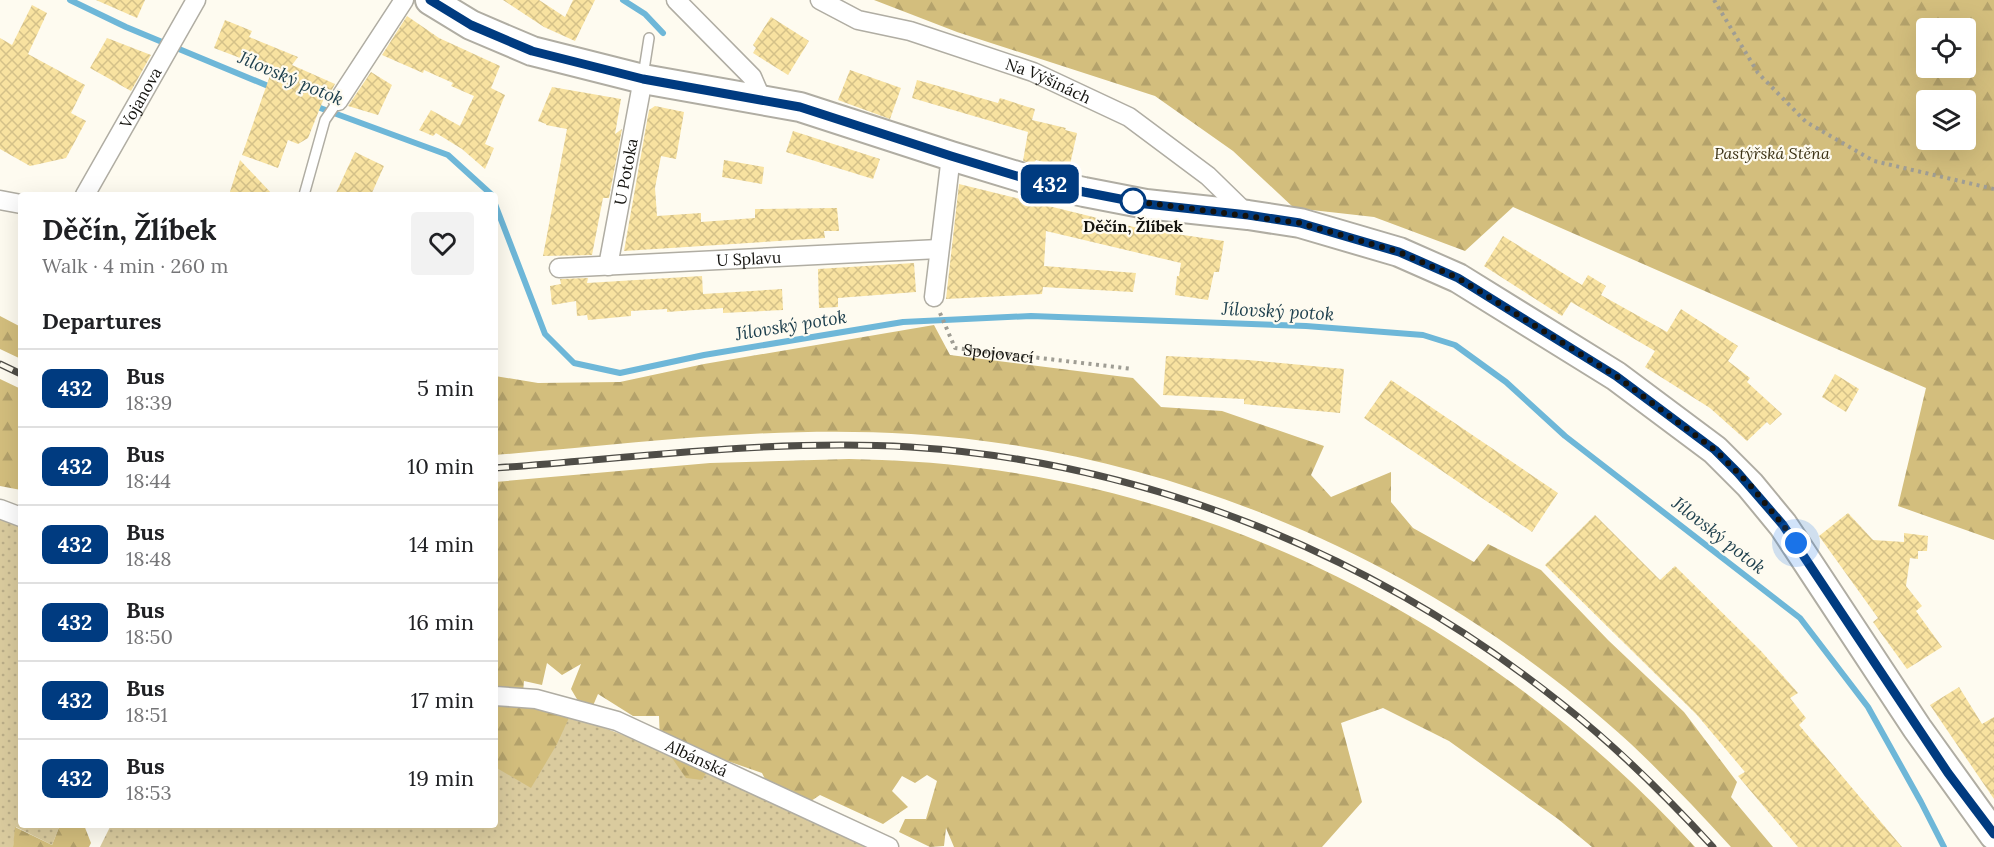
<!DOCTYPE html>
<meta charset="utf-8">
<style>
:root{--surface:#fff;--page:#f2f2f2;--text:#202124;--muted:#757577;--line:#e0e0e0}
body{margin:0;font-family:Lora,serif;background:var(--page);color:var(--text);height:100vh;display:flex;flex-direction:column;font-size:22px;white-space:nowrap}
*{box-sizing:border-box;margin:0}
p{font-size:20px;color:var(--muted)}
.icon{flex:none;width:33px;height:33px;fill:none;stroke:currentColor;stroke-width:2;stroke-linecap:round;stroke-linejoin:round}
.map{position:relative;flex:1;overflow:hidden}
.side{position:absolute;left:18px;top:192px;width:480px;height:636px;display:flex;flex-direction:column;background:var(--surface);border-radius:6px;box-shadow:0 6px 24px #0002}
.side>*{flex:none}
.badge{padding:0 12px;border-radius:9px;font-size:21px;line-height:39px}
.fabs{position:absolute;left:1916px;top:18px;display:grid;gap:12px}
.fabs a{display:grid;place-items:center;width:60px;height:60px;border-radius:6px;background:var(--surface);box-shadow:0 6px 24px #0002;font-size:30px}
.you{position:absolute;width:30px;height:30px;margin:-15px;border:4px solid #fff;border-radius:50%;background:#1a73e8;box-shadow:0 0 0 9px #1a73e833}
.map>.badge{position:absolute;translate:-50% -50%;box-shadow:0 0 0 3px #fff}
h2{padding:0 24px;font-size:22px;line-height:54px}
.round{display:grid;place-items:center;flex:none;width:63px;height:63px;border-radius:6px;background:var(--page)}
.summary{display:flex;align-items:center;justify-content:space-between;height:102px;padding:0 24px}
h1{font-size:28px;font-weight:800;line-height:45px}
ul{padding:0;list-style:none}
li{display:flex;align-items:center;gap:18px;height:78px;padding:0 24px;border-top:2px solid var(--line)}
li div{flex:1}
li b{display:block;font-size:22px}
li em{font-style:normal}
li .badge{min-width:66px;font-weight:700;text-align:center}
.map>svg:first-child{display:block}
.grass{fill:url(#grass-dots)}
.forest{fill:url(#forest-firs);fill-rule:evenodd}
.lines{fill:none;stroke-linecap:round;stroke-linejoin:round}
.stream{stroke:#6eb7d8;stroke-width:6}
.building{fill:url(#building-cross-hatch)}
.service-casing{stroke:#b0ada3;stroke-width:12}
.minor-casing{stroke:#b0ada3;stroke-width:21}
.primary-casing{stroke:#b0ada3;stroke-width:32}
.path{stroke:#9f9d94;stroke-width:4;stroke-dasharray:3 4.5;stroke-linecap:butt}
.service{stroke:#fff;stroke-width:9}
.minor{stroke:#fff;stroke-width:18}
.primary{stroke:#fff;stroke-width:28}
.rail-casing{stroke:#4f4d47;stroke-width:7}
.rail{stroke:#fefbf0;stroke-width:4.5;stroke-dasharray:14;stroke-linecap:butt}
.line-casing{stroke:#fff;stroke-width:14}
.line{stroke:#003b80;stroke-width:9}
.walk{stroke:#14130f;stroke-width:6;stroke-dasharray:0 10.8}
.stop-dot{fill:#fff;stroke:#003b80;stroke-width:3}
.labels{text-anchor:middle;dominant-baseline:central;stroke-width:4.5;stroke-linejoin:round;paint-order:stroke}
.street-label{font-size:16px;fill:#14130f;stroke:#fefbf0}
.park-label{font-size:16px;font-style:italic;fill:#3c3215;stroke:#fefbf0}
.stop-label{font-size:16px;font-weight:bold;fill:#14130f;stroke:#fefbf0}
.water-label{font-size:18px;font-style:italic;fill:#1c3e4c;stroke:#fefbf0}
</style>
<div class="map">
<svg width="1994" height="847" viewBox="0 0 1994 847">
<defs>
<pattern id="grass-dots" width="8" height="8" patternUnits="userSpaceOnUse" patternTransform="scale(1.5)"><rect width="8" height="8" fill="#dacb9e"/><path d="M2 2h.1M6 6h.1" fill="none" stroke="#baad87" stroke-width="1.8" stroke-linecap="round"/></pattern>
<pattern id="forest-firs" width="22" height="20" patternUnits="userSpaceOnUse" patternTransform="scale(1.5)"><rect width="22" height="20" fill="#d3be7d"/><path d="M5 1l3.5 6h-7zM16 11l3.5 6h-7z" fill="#b4a26b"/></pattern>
<pattern id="building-cross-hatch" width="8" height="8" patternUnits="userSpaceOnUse" patternTransform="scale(1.5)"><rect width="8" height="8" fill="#f8e2a0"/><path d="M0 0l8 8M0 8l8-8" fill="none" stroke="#d4c189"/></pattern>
</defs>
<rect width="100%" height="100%" fill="#fefbf0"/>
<path class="grass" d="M 0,519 L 21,527 L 21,825 L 60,825 L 52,845 L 16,827 L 13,847 L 0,847 Z
M 495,705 L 588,722 L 697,762 L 875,847 L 100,847 L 111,825 L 495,825 Z"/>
<path class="forest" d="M 874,0 L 1994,0 L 1994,540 L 1898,506 L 1926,388 L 1513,207 L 1465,251 L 1374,217 L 1294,208 L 1233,151 L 1155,96 L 957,32 ZM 1965,28 L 1965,68 L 1926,68 L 1926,28 ZM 1965,100 L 1965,140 L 1926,140 L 1926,100 Z
M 0,316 L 21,327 L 21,359 L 0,349 Z
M 934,325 L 950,355 L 1133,378 L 1161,407 L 1222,411 L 1324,446 L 1311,475 L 1331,497 L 1391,472 L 1391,502 L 1413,528 L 1474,562 L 1488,544 L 1541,570 L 1608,640 L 1684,712 L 1737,782 L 1731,797 L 1773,847 L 1731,847 C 1699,812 1666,777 1631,744 C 1437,565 1175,450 911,434 C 772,425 633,444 495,455 L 495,376 L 538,383 L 620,382 L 704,364 Z
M 0,379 L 21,389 L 21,490 L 0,486 Z
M 849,459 C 893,460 936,462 979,468 C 1254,502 1509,643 1695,847 L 1592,847 L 1558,819 L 1449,741 L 1383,708 L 1341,723 L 1362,802 L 1322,847 L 954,847 L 946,828 L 944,846 L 930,847 L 899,832 L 905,819 L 926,819 L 937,781 L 927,775 L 915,783 L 902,776 L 892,791 L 908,807 L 883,824 L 820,795 L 802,807 L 772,793 L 762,773 L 716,757 L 702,780 L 686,778 L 660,741 L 659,716 L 633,716 L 598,694 L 592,708 L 581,706 L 571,689 L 581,664 L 562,675 L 547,663 L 542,685 L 524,681 L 523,693 L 573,709 L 557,744 L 531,788 L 495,767 L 495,482 L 710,463 Z
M 60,825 L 84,825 L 91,843 L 89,847 L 13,847 L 15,827 L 52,845 Z"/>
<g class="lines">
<path class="stream" d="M 70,0 L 126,27 L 273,88
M 623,0 L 645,14 L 663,33
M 312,105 L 448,155 L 492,195
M 495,204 L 545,334 L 574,363 L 620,373 L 704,355 L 903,322 L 1031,316 L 1306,326 L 1423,335 L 1455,345 L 1506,382 L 1565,436 L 1800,618 L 1868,707 L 1921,802 L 1944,847"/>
</g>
<path class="building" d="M 96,0 L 145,0 L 137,18 Z
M 503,0 L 539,0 L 565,17 L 573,0 L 595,0 L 575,41 L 544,27 Z
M 32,5 L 47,13 L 28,54 L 85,85 L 71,113 L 86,121 L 66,158 L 30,166 L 0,149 L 0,38 L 12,45 Z
M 407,16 L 439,38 L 500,66 L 491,88 L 505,95 L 485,144 L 494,148 L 485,169 L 462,149 L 436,133 L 433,136 L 419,130 L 431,110 L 460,126 L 474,96 L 451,86 L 453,83 L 424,70 L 423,73 L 382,55 Z
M 771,17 L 809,41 L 788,75 L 753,53 L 756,48 L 753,45 Z
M 225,20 L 252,31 L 249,37 L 298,57 L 292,65 L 335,84 L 327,99 L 324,98 L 308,138 L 298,144 L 288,140 L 278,168 L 242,155 L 272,70 L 214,48 Z
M 107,38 L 151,55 L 131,91 L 90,68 Z
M 850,70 L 901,88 L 890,119 L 838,100 Z
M 371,72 L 392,85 L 378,115 L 348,106 Z
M 917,80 L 998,103 L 1000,98 L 1028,107 L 1035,109 L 1032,120 L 1066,128 L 1065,130 L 1077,133 L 1069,169 L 1036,160 L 1033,164 L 1023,161 L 1028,132 L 912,98 Z
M 552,87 L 621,99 L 615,134 L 622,129 L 609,198 L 603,198 L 592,255 L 543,256 L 567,129 L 546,125 L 546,124 L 538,121 Z
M 655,106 L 684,112 L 676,159 L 661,156 L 655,188 L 657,216 L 701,213 L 701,222 L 755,218 L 755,209 L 837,208 L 839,231 L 824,231 L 825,238 L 624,251 L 649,110 Z
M 793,131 L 880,159 L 873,179 L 786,152 Z
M 355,152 L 384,166 L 371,195 L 335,195 Z
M 240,160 L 273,195 L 229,195 Z
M 724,160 L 764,167 L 762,184 L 722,177 Z
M 959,184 L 1142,229 L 1224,241 L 1219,272 L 1214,272 L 1208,300 L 1175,295 L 1177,276 L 1179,276 L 1181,263 L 1046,231 L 1044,266 L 1136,273 L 1133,292 L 1043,287 L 1042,294 L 946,299 Z
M 1503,236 L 1582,285 L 1588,275 L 1606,286 L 1601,295 L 1667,332 L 1681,309 L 1738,346 L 1728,361 L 1750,378 L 1747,382 L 1782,414 L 1770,425 L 1767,422 L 1747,441 L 1710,408 L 1645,367 L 1655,351 L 1571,302 L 1562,316 L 1484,266 Z
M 914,263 L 916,292 L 838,298 L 838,307 L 819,308 L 818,269 Z
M 702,276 L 703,294 L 782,289 L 783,310 L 723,313 L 723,308 L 667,312 L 667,309 L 631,311 L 631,316 L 588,320 L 587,315 L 577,316 L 576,301 L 552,305 L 550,286 L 561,284 L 560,279 L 588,278 L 587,283 Z
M 1166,356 L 1248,360 L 1344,369 L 1340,413 L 1244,404 L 1244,399 L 1163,395 Z
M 1835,374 L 1859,389 L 1846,412 L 1822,397 Z
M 1391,380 L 1558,493 L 1532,532 L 1364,418 Z
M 1848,513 L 1873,540 L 1904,542 L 1904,533 L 1928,536 L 1927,551 L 1918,551 L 1918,559 L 1910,558 L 1906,586 L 1922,606 L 1916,611 L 1942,647 L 1907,669 L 1873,622 L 1878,618 L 1819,536 Z
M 1595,515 L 1660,580 L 1675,566 L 1761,651 L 1798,693 L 1790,698 L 1806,718 L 1799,725 L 1902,847 L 1798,847 L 1738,776 L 1745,772 L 1697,715 L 1545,565 Z
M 1959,687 L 1982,724 L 1994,717 L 1994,799 L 1930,705 Z"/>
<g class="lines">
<g class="service-casing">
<path id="service" d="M 643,76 L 649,38
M 304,195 L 325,120 L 338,101"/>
</g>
<g class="minor-casing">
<g id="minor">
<path d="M 676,0 L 752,77 L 762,100"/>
<path id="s2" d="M 820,0 L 858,20 L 910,31 L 1033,72 L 1129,117 L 1208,176 L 1248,215"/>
<path d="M 338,101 L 404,0"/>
<path id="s3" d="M 85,195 L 196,0"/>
<path d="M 0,200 L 21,204"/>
<path id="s4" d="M 608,266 L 643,79"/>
<path id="s5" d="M 559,268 L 939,249"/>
<path d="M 934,297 L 951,156"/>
<path d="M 0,509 L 21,517"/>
<path id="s6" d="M 495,696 L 536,699 L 617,721 L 889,847"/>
</g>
</g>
<g class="primary-casing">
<path id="primary" d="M 430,0 L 471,25 L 532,51 L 643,79 L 800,107 L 951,156 L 1030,180 L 1084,192 L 1146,204 L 1248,215 L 1300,223 L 1399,252 L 1458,278 L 1616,376 L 1715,450 L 1750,485 L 1783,525 L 1917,728 L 1994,835"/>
</g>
<g class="path">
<path d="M 1714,0 L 1758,73 L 1806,122 L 1874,161 L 1994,189"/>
<path id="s1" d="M 940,313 L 955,348 L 1133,369"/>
</g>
<use href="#service" class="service"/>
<use href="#minor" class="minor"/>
<use href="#primary" class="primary"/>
<g class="rail-casing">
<path id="rail" d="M 0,364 L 21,374
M 495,468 C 633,458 772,439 910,447 C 1148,462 1377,556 1562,704 C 1617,747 1666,796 1713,847"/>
</g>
<use href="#rail" class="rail"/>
</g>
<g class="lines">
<g class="line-casing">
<path id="line" d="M 430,0 L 471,25 L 532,51 L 643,79 L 800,107 L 951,156 L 1030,180 L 1084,192 L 1146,204 L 1248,215 L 1300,223 L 1399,252 L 1458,278 L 1616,376 L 1715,450 L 1738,473 L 1783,525 L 1948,773 L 1994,834"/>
</g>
<use href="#line" class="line"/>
<path class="walk" d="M 1133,201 L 1125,200 L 1300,223 L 1399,252 L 1458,278 L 1616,376 L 1715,450 L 1750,485 L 1783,525 L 1796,543"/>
</g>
<circle class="stop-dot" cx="1133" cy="201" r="12"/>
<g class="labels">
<g class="street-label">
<text stroke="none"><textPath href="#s2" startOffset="243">Na Výšinách</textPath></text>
<text stroke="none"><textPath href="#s3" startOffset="112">Vojanova</textPath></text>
<text stroke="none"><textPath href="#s4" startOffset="96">U Potoka</textPath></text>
<text stroke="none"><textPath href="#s5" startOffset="190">U Splavu</textPath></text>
<text stroke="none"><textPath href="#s1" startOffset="82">Spojovací</textPath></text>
<text stroke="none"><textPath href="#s6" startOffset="213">Albánská</textPath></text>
</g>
<g class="park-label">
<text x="1772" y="153">Pastýřská Stěna</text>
</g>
<g class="stop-label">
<text x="1133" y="226">Děčín, Žlíbek</text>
</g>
<g class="water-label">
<text transform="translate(291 78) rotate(23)">Jílovský potok</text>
<text transform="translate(1278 311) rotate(3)">Jílovský potok</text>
<text transform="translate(791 325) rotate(-9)">Jílovský potok</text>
<text transform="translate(1719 535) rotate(38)">Jílovský potok</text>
</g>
</g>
</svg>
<div class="fabs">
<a><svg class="icon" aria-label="locate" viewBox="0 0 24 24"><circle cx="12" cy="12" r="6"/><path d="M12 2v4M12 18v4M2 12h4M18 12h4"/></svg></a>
<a><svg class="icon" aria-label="layers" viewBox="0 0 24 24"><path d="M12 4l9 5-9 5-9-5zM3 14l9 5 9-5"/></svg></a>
</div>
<div class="you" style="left:1796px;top:543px"></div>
<b class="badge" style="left:1050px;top:184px;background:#003b80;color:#fff">432</b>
<section class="side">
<div class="summary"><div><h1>Děčín, Žlíbek</h1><p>Walk · 4 min · 260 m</p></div><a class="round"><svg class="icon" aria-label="heart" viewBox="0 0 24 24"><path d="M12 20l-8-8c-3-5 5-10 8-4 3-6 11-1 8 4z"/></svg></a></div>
<h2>Departures</h2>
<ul>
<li><span class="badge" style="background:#003b80;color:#fff">432</span><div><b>Bus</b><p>18:39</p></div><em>5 min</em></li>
<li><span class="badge" style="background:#003b80;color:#fff">432</span><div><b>Bus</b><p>18:44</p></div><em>10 min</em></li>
<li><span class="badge" style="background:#003b80;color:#fff">432</span><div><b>Bus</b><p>18:48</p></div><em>14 min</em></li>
<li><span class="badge" style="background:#003b80;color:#fff">432</span><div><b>Bus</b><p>18:50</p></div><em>16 min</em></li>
<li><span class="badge" style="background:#003b80;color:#fff">432</span><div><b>Bus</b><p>18:51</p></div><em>17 min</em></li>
<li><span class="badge" style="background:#003b80;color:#fff">432</span><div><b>Bus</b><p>18:53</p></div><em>19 min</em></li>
</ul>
</section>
</div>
